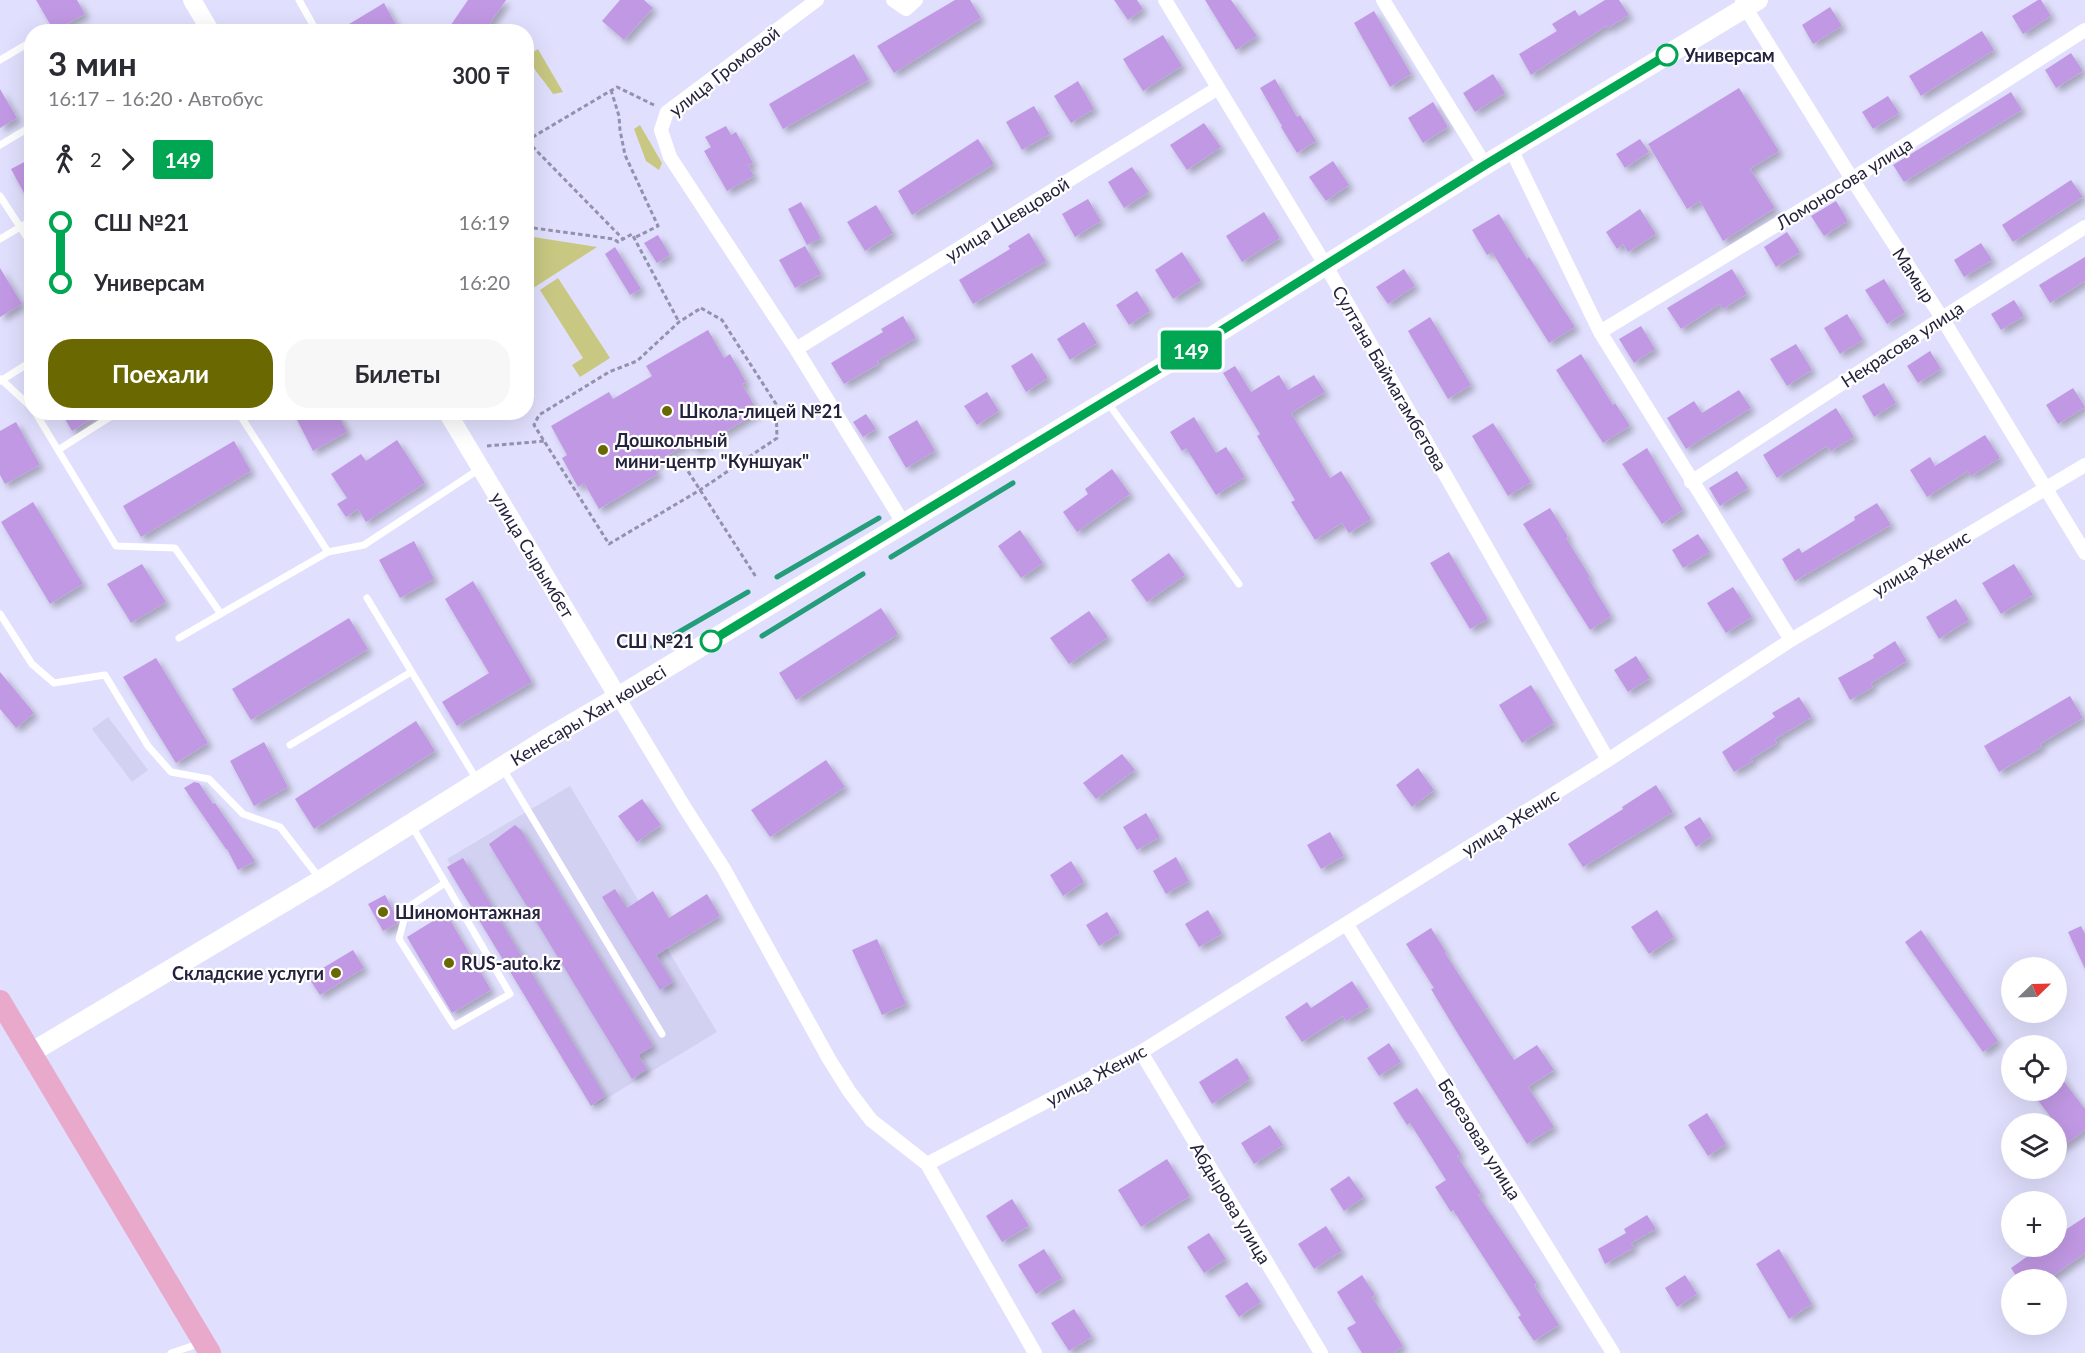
<!DOCTYPE html>
<html lang="ru">
<meta charset="utf-8">
<style>
:root{--surface:#fff;--page:#f7f7f7;--text:#2b2b33;--muted:#7c7c81;--accent:#6a6801}
body{margin:0;font-family:Lato,sans-serif;background:var(--page);color:var(--text);height:100vh;display:flex;flex-direction:column;font-size:22px;white-space:nowrap}
*{box-sizing:border-box;margin:0}
p{font-size:20px;color:var(--muted)}
.icon{flex:none;width:33px;height:33px;fill:none;stroke:currentColor;stroke-width:2;stroke-linecap:round;stroke-linejoin:round}
.map{position:relative;flex:1;overflow:hidden}
.details{position:absolute;left:24px;top:24px;width:510px;height:396px;display:flex;flex-direction:column;background:var(--surface);border-radius:24px;box-shadow:0 6px 24px #0002}
.details>*{flex:none}
.badge{padding:0 12px;border-radius:4px;font-size:21px;line-height:39px}
.needle{width:39px;rotate:67deg}
.tools{position:absolute;left:2001px;top:957px;display:grid;gap:12px}
.tools a{display:grid;place-items:center;width:66px;height:66px;border-radius:50%;background:var(--surface);box-shadow:0 6px 24px #0002;font-size:30px}
.map>.badge{position:absolute;translate:-50% -50%;box-shadow:0 0 0 3px #fff}
.legs{display:flex;align-items:center;gap:9px;height:66px;padding:0 24px;font-size:20px}
.legs p{margin-inline-start:auto}
.overview{display:flex;align-items:center;justify-content:space-between;height:102px;padding:0 24px}
h1{font-size:33px;font-weight:700;line-height:45px}
.button{display:flex;gap:12px;margin-top:auto;padding:12px 24px}
.button a{flex:1;height:69px;border-radius:24px;background:var(--accent);color:#fff;font-size:24px;font-weight:700;line-height:69px;text-align:center}
.button a+a{background:var(--page);color:var(--text)}
ul{padding:0 24px;list-style:none}
li{display:flex;align-items:center;gap:21px;height:60px;font-size:22px}
li i{display:grid;place-items:center;width:9px;height:100%;margin:0 8px;background:currentColor}
li i::after{content:'';width:15px;height:15px;margin:-8px;border:4px solid;border-radius:50%;background:var(--surface)}
li p{margin-inline-start:auto}
li:first-child i{background:linear-gradient(#0000 50%,currentColor 0)}
li:last-child i{background:linear-gradient(currentColor 50%,#0000 0)}
.map>svg:first-child{display:block}
.built{fill:#d3d1f2}
.green{fill:#c8c882}
.lines{fill:none;stroke-linecap:round;stroke-linejoin:round}
.stream{stroke:#249d7a;stroke-width:5}
.building{fill:#c198e4;filter:url(#shadow)}
.path{stroke:#9391ae;stroke-width:3;stroke-dasharray:4.5 3;stroke-linecap:butt}
.service{stroke:#fff;stroke-width:7}
.minor{stroke:#fff;stroke-width:14}
.tertiary{stroke:#fff;stroke-width:18}
.secondary{stroke:#fff;stroke-width:20}
.primary{stroke:#e8a9cb;stroke-width:22}
.line-1-casing{stroke:#fff;stroke-width:14}
.line-1{stroke:#00a651;stroke-width:9}
.stop-1-dot{fill:#fff;stroke:#00a651;stroke-width:3}
.poi-dot{fill:#6a6801;stroke:#fff;stroke-width:2}
.labels{text-anchor:middle;dominant-baseline:central;stroke-width:4.5;stroke-linejoin:round;paint-order:stroke}
.stop-label{font-size:18px;font-weight:bold;fill:#25223d;stroke:#fff;text-anchor:start}
.street-label{font-size:18px;fill:#25223d;stroke:#fff}
.poi-label{font-size:18px;font-weight:bold;fill:#25223d;stroke:#fff;text-anchor:start}
</style>
<div class="map">
<svg width="2085" height="1353" viewBox="0 0 2085 1353">
<defs>
<filter id="shadow"><feDropShadow dx="4.5" dy="4.5" stdDeviation="3" flood-color="#0004"/></filter>
</defs>
<rect width="100%" height="100%" fill="#e0dffd"/>
<path class="built" d="M 108,717 L 148,770 L 132,782 L 92,729 Z
M 570,786 L 717,1032 L 594,1106 L 447,859 Z"/>
<path class="green" d="M 538,49 L 539,51 L 563,92 L 553,94 C 544,80 534,71 527,56 Z
M 640,125 L 662,163 L 659,170 L 646,161 L 634,129 Z
M 527,236 L 597,247 L 527,292 Z
M 558,278 L 610,358 L 580,377 L 572,365 L 583,358 L 540,290 Z"/>
<g class="lines">
<path class="stream" d="M 891,557 L 1013,483
M 777,577 L 879,518
M 762,636 L 863,574
M 653,647 L 748,592"/>
</g>
<path class="building" d="M 36,0 L 77,0 L 85,14 L 54,31 Z
M 468,0 L 506,0 L 484,32 L 446,32 Z
M 620,0 L 644,0 L 653,8 L 624,40 L 602,21 Z
M 955,0 L 970,0 L 981,18 L 894,73 L 877,46 Z
M 1114,0 L 1137,0 L 1143,9 L 1128,20 Z
M 1205,0 L 1231,0 L 1257,36 L 1236,50 Z
M 1605,0 L 1619,0 L 1629,15 L 1608,28 L 1606,26 L 1531,75 L 1519,54 L 1557,31 L 1552,24 L 1575,10 L 1579,16 Z
M 2038,0 L 2041,0 L 2051,16 L 2023,34 L 2012,16 Z
M 384,3 L 400,32 L 336,32 Z
M 1830,7 L 1842,26 L 1813,44 L 1802,25 Z
M 1374,11 L 1411,74 L 1390,87 L 1354,23 Z
M 1982,31 L 1994,50 L 1921,96 L 1909,76 Z
M 1163,35 L 1182,66 L 1143,91 L 1123,59 Z
M 2071,53 L 2083,71 L 2056,88 L 2045,70 Z
M 854,54 L 869,80 L 783,129 L 769,104 Z
M 1493,74 L 1505,93 L 1475,112 L 1463,93 Z
M 1275,79 L 1297,117 L 1300,115 L 1316,141 L 1297,153 L 1281,127 L 1282,126 L 1260,88 Z
M 1078,81 L 1094,109 L 1071,123 L 1054,96 Z
M 1739,88 L 1779,151 L 1750,169 L 1775,208 L 1723,241 L 1700,201 L 1687,209 L 1648,144 Z
M 0,89 L 17,118 L 0,128 Z
M 2011,92 L 2022,110 L 1904,182 L 1893,165 Z
M 1888,96 L 1899,113 L 1873,129 L 1862,112 Z
M 1433,102 L 1448,127 L 1423,143 L 1408,118 Z
M 1034,106 L 1050,134 L 1022,150 L 1006,122 Z
M 1204,123 L 1221,147 L 1187,170 L 1170,145 Z
M 726,126 L 731,135 L 736,132 L 753,163 L 748,165 L 754,176 L 727,191 L 704,151 L 711,147 L 705,137 Z
M 978,139 L 994,164 L 912,215 L 898,191 Z
M 1640,139 L 1649,152 L 1625,168 L 1616,154 Z
M 32,158 L 32,208 L 11,169 Z
M 1333,161 L 1349,185 L 1326,201 L 1309,177 Z
M 1132,167 L 1149,192 L 1124,208 L 1108,182 Z
M 2071,180 L 2083,197 L 2013,242 L 2002,225 Z
M 1088,199 L 1101,221 L 1075,237 L 1062,214 Z
M 1836,201 L 1848,221 L 1824,236 L 1811,216 Z
M 801,202 L 821,238 L 807,245 L 788,209 Z
M 876,205 L 893,233 L 865,251 L 847,222 Z
M 1640,209 L 1656,234 L 1628,252 L 1623,244 L 1617,249 L 1606,232 Z
M 1264,212 L 1280,238 L 1242,262 L 1226,236 Z
M 1499,214 L 1527,259 L 1529,257 L 1575,327 L 1549,343 L 1492,252 L 1487,255 L 1472,230 Z
M 1787,232 L 1800,252 L 1776,267 L 1764,247 Z
M 1029,233 L 1046,261 L 973,304 L 959,280 L 1010,249 L 1008,246 Z
M 658,235 L 670,255 L 657,263 L 644,243 Z
M 1981,243 L 1992,260 L 1964,277 L 1954,260 Z
M 805,246 L 821,274 L 795,288 L 779,260 Z
M 615,247 L 641,289 L 630,295 L 605,254 Z
M 1182,252 L 1201,281 L 1173,299 L 1155,270 Z
M 2085,257 L 2085,281 L 2050,303 L 2039,285 Z
M 0,268 L 22,304 L 0,317 Z
M 1404,269 L 1415,286 L 1388,304 L 1376,287 Z
M 1732,269 L 1747,294 L 1723,309 L 1720,304 L 1681,329 L 1667,308 Z
M 1884,279 L 1905,313 L 1887,324 L 1865,290 Z
M 1137,291 L 1150,311 L 1129,325 L 1116,305 Z
M 2014,300 L 2024,316 L 2001,330 L 1991,314 Z
M 1847,314 L 1863,340 L 1840,354 L 1824,328 Z
M 903,316 L 916,338 L 877,361 L 879,364 L 844,384 L 831,363 L 883,332 L 881,329 Z
M 1430,317 L 1471,385 L 1448,399 L 1408,331 Z
M 1084,322 L 1097,343 L 1070,360 L 1057,339 Z
M 1641,326 L 1655,349 L 1634,363 L 1619,339 Z
M 708,330 L 724,358 L 730,354 L 746,382 L 742,384 L 758,412 L 694,450 L 690,442 L 653,464 L 658,474 L 599,509 L 584,483 L 578,487 L 562,458 L 567,455 L 551,426 L 609,392 L 613,399 L 652,376 L 646,366 Z
M 1796,344 L 1812,370 L 1787,386 L 1770,359 Z
M 1930,351 L 1941,369 L 1918,383 L 1907,366 Z
M 1032,353 L 1048,378 L 1026,392 L 1011,366 Z
M 1581,354 L 1613,405 L 1615,403 L 1630,426 L 1603,443 L 1556,370 Z
M 1235,366 L 1251,392 L 1279,375 L 1288,390 L 1314,375 L 1325,392 L 1291,413 L 1330,478 L 1341,471 L 1371,519 L 1349,533 L 1342,523 L 1315,540 L 1291,502 L 1295,500 L 1257,436 L 1260,434 L 1223,373 Z
M 1884,383 L 1896,403 L 1874,417 L 1862,396 Z
M 2073,388 L 2085,407 L 2058,424 L 2046,405 Z
M 1739,390 L 1751,408 L 1686,449 L 1667,418 L 1694,401 L 1702,413 Z
M 987,392 L 999,411 L 977,425 L 964,406 Z
M 1836,408 L 1854,437 L 1831,451 L 1827,446 L 1777,478 L 1763,455 Z
M 61,412 L 102,412 L 72,431 Z
M 293,412 L 337,412 L 347,432 L 313,451 Z
M 866,414 L 876,429 L 863,437 L 853,422 Z
M 1194,417 L 1216,453 L 1226,447 L 1245,477 L 1216,495 L 1186,448 L 1182,451 L 1170,432 Z
M 917,420 L 935,451 L 906,468 L 888,437 Z
M 16,422 L 40,465 L 5,484 L 0,475 L 0,431 Z
M 1493,423 L 1531,482 L 1508,496 L 1472,436 Z
M 1985,435 L 2000,458 L 1971,476 L 1968,471 L 1927,497 L 1910,470 L 1930,457 L 1935,466 Z
M 397,440 L 425,483 L 366,522 L 358,509 L 346,517 L 337,504 L 347,498 L 331,474 L 361,454 L 366,461 Z
M 234,441 L 251,471 L 141,537 L 123,506 Z
M 1647,448 L 1683,510 L 1662,524 L 1622,464 Z
M 1112,469 L 1130,494 L 1077,532 L 1063,512 L 1088,494 L 1085,489 Z
M 1737,471 L 1748,488 L 1720,506 L 1709,488 Z
M 33,502 L 83,584 L 50,604 L 1,522 Z
M 1877,503 L 1891,525 L 1795,581 L 1782,559 L 1799,548 L 1802,553 L 1855,520 L 1854,517 Z
M 1550,508 L 1568,537 L 1566,538 L 1590,577 L 1588,578 L 1611,616 L 1590,630 L 1523,524 Z
M 1020,530 L 1043,563 L 1021,578 L 998,546 Z
M 1698,534 L 1710,552 L 1683,568 L 1672,550 Z
M 414,541 L 434,579 L 400,598 L 379,560 Z
M 1449,552 L 1488,619 L 1470,629 L 1430,563 Z
M 1169,553 L 1185,575 L 1147,602 L 1131,580 Z
M 142,564 L 166,602 L 131,623 L 107,584 Z
M 2014,564 L 2033,595 L 2001,614 L 1982,583 Z
M 473,581 L 532,682 L 457,726 L 442,702 L 489,673 L 445,599 Z
M 1733,587 L 1752,617 L 1726,633 L 1707,603 Z
M 1956,599 L 1969,620 L 1939,639 L 1926,617 Z
M 881,608 L 898,634 L 796,700 L 779,673 Z
M 1089,611 L 1108,637 L 1069,664 L 1050,638 Z
M 349,618 L 368,649 L 251,720 L 232,689 Z
M 1895,641 L 1907,661 L 1871,683 L 1873,687 L 1850,700 L 1838,678 L 1874,658 L 1873,655 Z
M 1636,656 L 1650,678 L 1628,692 L 1614,670 Z
M 156,658 L 208,743 L 176,763 L 123,677 Z
M 0,672 L 34,713 L 16,728 L 0,709 Z
M 1531,685 L 1554,723 L 1522,743 L 1499,705 Z
M 2070,696 L 2083,718 L 2040,744 L 2042,747 L 1999,772 L 1984,746 Z
M 1799,697 L 1812,717 L 1775,739 L 1777,743 L 1751,759 L 1753,761 L 1734,772 L 1722,752 L 1775,717 L 1772,713 Z
M 416,721 L 435,751 L 314,829 L 295,799 Z
M 264,742 L 288,787 L 254,806 L 230,761 Z
M 1122,754 L 1135,770 L 1096,799 L 1083,783 Z
M 826,760 L 845,787 L 770,837 L 751,810 Z
M 1418,768 L 1434,790 L 1412,807 L 1396,785 Z
M 194,782 L 199,783 L 213,804 L 215,803 L 255,861 L 238,870 L 227,849 L 226,849 L 184,788 Z
M 1656,785 L 1673,812 L 1583,867 L 1568,844 L 1623,809 L 1622,807 Z
M 642,799 L 661,825 L 637,842 L 618,816 Z
M 1146,813 L 1160,837 L 1137,850 L 1123,827 Z
M 1700,817 L 1712,836 L 1696,847 L 1684,827 Z
M 515,825 L 521,830 L 653,1046 L 638,1055 L 647,1069 L 632,1079 L 489,844 Z
M 1330,832 L 1344,856 L 1321,869 L 1307,845 Z
M 1176,857 L 1189,881 L 1166,894 L 1153,871 Z
M 463,858 L 605,1096 L 591,1106 L 447,867 Z
M 1071,861 L 1084,882 L 1063,896 L 1050,875 Z
M 615,889 L 627,908 L 653,891 L 669,918 L 707,894 L 720,916 L 656,955 L 673,982 L 660,990 L 602,897 Z
M 385,895 L 398,919 L 397,924 L 383,931 L 368,904 Z
M 1208,910 L 1222,934 L 1199,947 L 1185,924 Z
M 1657,910 L 1674,937 L 1649,954 L 1631,927 Z
M 1107,912 L 1120,933 L 1099,946 L 1086,925 Z
M 446,913 L 491,990 L 452,1013 L 407,937 Z
M 2081,926 L 2085,934 L 2085,969 L 2068,932 Z
M 1431,928 L 1446,952 L 1445,953 L 1514,1060 L 1537,1045 L 1554,1070 L 1528,1087 L 1554,1127 L 1527,1144 L 1458,1034 L 1431,989 L 1434,988 L 1406,944 Z
M 1921,930 L 1998,1041 L 1983,1052 L 1905,942 Z
M 877,939 L 906,1004 L 882,1015 L 852,950 Z
M 353,950 L 364,968 L 320,995 L 308,977 Z
M 1352,981 L 1369,1007 L 1346,1021 L 1343,1016 L 1302,1042 L 1285,1017 L 1307,1002 L 1311,1008 Z
M 1389,1043 L 1401,1062 L 1379,1076 L 1367,1058 Z
M 1237,1058 L 1250,1079 L 1212,1104 L 1199,1082 Z
M 2056,1071 L 2085,1109 L 2085,1130 L 2056,1151 L 2056,1124 L 2030,1090 L 2056,1090 Z
M 1417,1088 L 1461,1154 L 1457,1156 L 1481,1193 L 1478,1195 L 1537,1283 L 1534,1285 L 1559,1325 L 1534,1341 L 1518,1317 L 1521,1315 L 1453,1210 L 1451,1212 L 1435,1187 L 1446,1180 L 1410,1123 L 1407,1125 L 1393,1103 Z
M 1707,1113 L 1726,1144 L 1708,1156 L 1688,1125 Z
M 1270,1125 L 1283,1145 L 1254,1164 L 1241,1143 Z
M 1167,1159 L 1190,1196 L 1141,1227 L 1118,1190 Z
M 1349,1176 L 1364,1197 L 1344,1211 L 1330,1189 Z
M 1012,1199 L 1029,1226 L 1002,1242 L 986,1216 Z
M 1647,1215 L 1656,1229 L 1631,1243 L 1634,1248 L 1605,1264 L 1598,1249 L 1626,1233 L 1624,1229 Z
M 2085,1217 L 2085,1253 L 2047,1280 L 2019,1280 L 2011,1268 L 2042,1246 L 2056,1246 L 2056,1236 Z
M 1326,1226 L 1342,1251 L 1314,1269 L 1298,1244 Z
M 1209,1233 L 1226,1259 L 1204,1273 L 1187,1247 Z
M 1044,1249 L 1062,1278 L 1036,1294 L 1018,1265 Z
M 1779,1249 L 1812,1304 L 1789,1319 L 1756,1264 Z
M 1362,1275 L 1375,1295 L 1372,1297 L 1403,1346 L 1393,1353 L 1362,1353 L 1347,1328 L 1356,1323 L 1337,1292 Z
M 1685,1275 L 1697,1294 L 1677,1307 L 1665,1288 Z
M 1247,1282 L 1261,1302 L 1239,1317 L 1225,1296 Z
M 1074,1309 L 1092,1337 L 1069,1351 L 1051,1323 Z"/>
<g class="lines">
<path class="path" d="M 611,90 L 619,116 L 620,130 L 625,155 L 658,226 L 634,238
M 526,141 L 617,87 L 654,105
M 527,141 L 623,239
M 526,227 L 614,239 L 618,242 L 632,234 L 679,322
M 701,308 L 722,320 L 776,404 L 777,438 L 700,490 L 609,544 L 534,425 L 539,415 L 609,372 L 637,361 L 679,322 Z
M 487,446 L 545,441
M 684,465 L 756,577"/>
<path class="service" d="M 299,0 L 317,32
M 0,60 L 27,44 L 32,52
M 0,145 L 32,126
M 0,196 L 32,245
M 0,239 L 32,220
M 1,379 L 2,380 L 32,361
M 0,381 L 2,380 L 32,408
M 1108,403 L 1239,584
M 35,412 L 116,546 L 175,548 L 221,614
M 238,412 L 328,552 L 364,545 L 481,468
M 58,450 L 118,412
M 367,598 L 477,780
M 0,614 L 32,664 L 54,683 L 105,675 L 148,746 L 171,772 L 209,779 L 243,814 L 280,827 L 321,880
M 179,638 L 328,552
M 290,745 L 411,672
M 503,769 L 662,1034
M 412,826 L 510,994 L 454,1026 L 399,939 L 407,908 L 445,883
M 171,1353 L 201,1343"/>
<path class="minor" d="M 817,0 L 667,112 L 661,130 L 670,157 L 796,349 L 904,524
M 893,0 L 906,9 L 916,0
M 1165,0 L 1326,266 L 1608,760
M 1383,0 L 1485,165
M 1742,2 L 1852,179 L 1942,318 L 2085,553
M 1511,149 L 1600,332 L 1791,640
M 1600,332 L 1852,179 L 2085,30
M 796,349 L 1218,88
M 1691,482 L 1942,318 L 2085,227
M 618,697 L 685,808 L 724,869 L 829,1059 L 849,1091 L 871,1120 L 927,1164 L 1035,1353
M 1347,925 L 1613,1353
M 1141,1052 L 1321,1353
M 927,1164 L 1141,1052 L 1608,760 L 1791,640 L 2085,465"/>
<path class="tertiary" d="M 192,0 L 211,32
M 447,412 L 618,697"/>
<path class="secondary" d="M 32,1052 L 321,880 L 548,738 L 618,697 L 1216,334 L 1485,165 L 1758,0"/>
<path class="primary" d="M 0,1001 L 210,1353"/>
</g>
<g class="lines">
<g class="line-1-casing">
<path id="line-1" d="M 711,641 L 1216,334 L 1485,165 L 1667,55"/>
</g>
<use href="#line-1" class="line-1"/>
</g>
<g class="stop-1-dot">
<circle cx="1667" cy="55" r="10"/>
<circle cx="711" cy="641" r="10"/>
</g>
<g class="poi-dot">
<circle cx="667" cy="411" r="6"/>
<circle cx="603" cy="450" r="6"/>
<circle cx="383" cy="912" r="6"/>
<circle cx="449" cy="963" r="6"/>
<circle cx="336" cy="973" r="6"/>
</g>
<g class="labels">
<g class="stop-label">
<text x="1684" y="55">Универсам</text>
<text x="694" y="641" text-anchor="end">СШ №21</text>
</g>
<g class="street-label">
<text transform="translate(724 71) rotate(-38)">улица Громовой</text>
<text transform="translate(1844 183) rotate(-32)">Ломоносова улица</text>
<text transform="translate(1007 219) rotate(-32)">улица Шевцовой</text>
<text transform="translate(1914 275) rotate(57)">Мамыр</text>
<text transform="translate(1902 344) rotate(-33)">Некрасова улица</text>
<text transform="translate(1390 378) rotate(60)">Султана Баймагамбетова</text>
<text transform="translate(533 555) rotate(59)">улица Сырымбет</text>
<text transform="translate(1921 563) rotate(-31)">улица Женис</text>
<text transform="translate(588 715) rotate(-31)">Кенесары Хан көшесі</text>
<text transform="translate(1510 822) rotate(-32)">улица Женис</text>
<text transform="translate(1096 1075) rotate(-28)">улица Женис</text>
<text transform="translate(1480 1139) rotate(58)">Березовая улица</text>
<text transform="translate(1231 1203) rotate(59)">Абдырова улица</text>
</g>
<g class="poi-label">
<text x="679" y="411">Школа-лицей №21</text>
<text x="615" y="440">Дошкольный<tspan x="615" dy="21">мини-центр "Куншуак"</tspan></text>
<text x="395" y="912">Шиномонтажная</text>
<text x="461" y="963">RUS-auto.kz</text>
<text x="324" y="973" text-anchor="end">Складские услуги</text>
</g>
</g>
</svg>
<div class="tools">
<a><svg class="needle" viewBox="-14 -14 28 28"><path d="M0-13l5 13h-10z" fill="#e53935"/><path d="M0 13l5-13h-10z" fill="#7c7c81"/></svg></a>
<a><svg class="icon" aria-label="locate" viewBox="0 0 24 24"><circle cx="12" cy="12" r="6"/><path d="M12 2v4M12 18v4M2 12h4M18 12h4"/></svg></a>
<a><svg class="icon" aria-label="layers" viewBox="0 0 24 24"><path d="M12 4l9 5-9 5-9-5zM3 14l9 5 9-5"/></svg></a>
<a>+</a>
<a>−</a>
</div>
<b class="badge" style="left:1191px;top:350px;background:#00a651;color:#fff">149</b>
<section class="details">
<div class="overview"><div><h1>3 мин</h1><p>16:17 – 16:20 · Автобус</p></div><b>300 ₸</b></div>
<div class="legs"><svg class="icon" aria-label="walk" viewBox="0 0 24 24"><circle cx="13" cy="4" r="2"/><path d="M13 8l-2 6 4 7M11 14l-3 7M7 12l3-4h3l4 4"/></svg>2<svg class="icon" aria-label="forward" viewBox="0 0 24 24"><path d="M9 5l7 7-7 7"/></svg><b class="badge" style="background:#00a651;color:#fff">149</b></div>
<ul>
<li><i style="color:#00a651"></i><b>СШ №21</b><p>16:19</p></li>
<li><i style="color:#00a651"></i><b>Универсам</b><p>16:20</p></li>
</ul>
<div class="button"><a>Поехали</a><a>Билеты</a></div>
</section>
</div>
